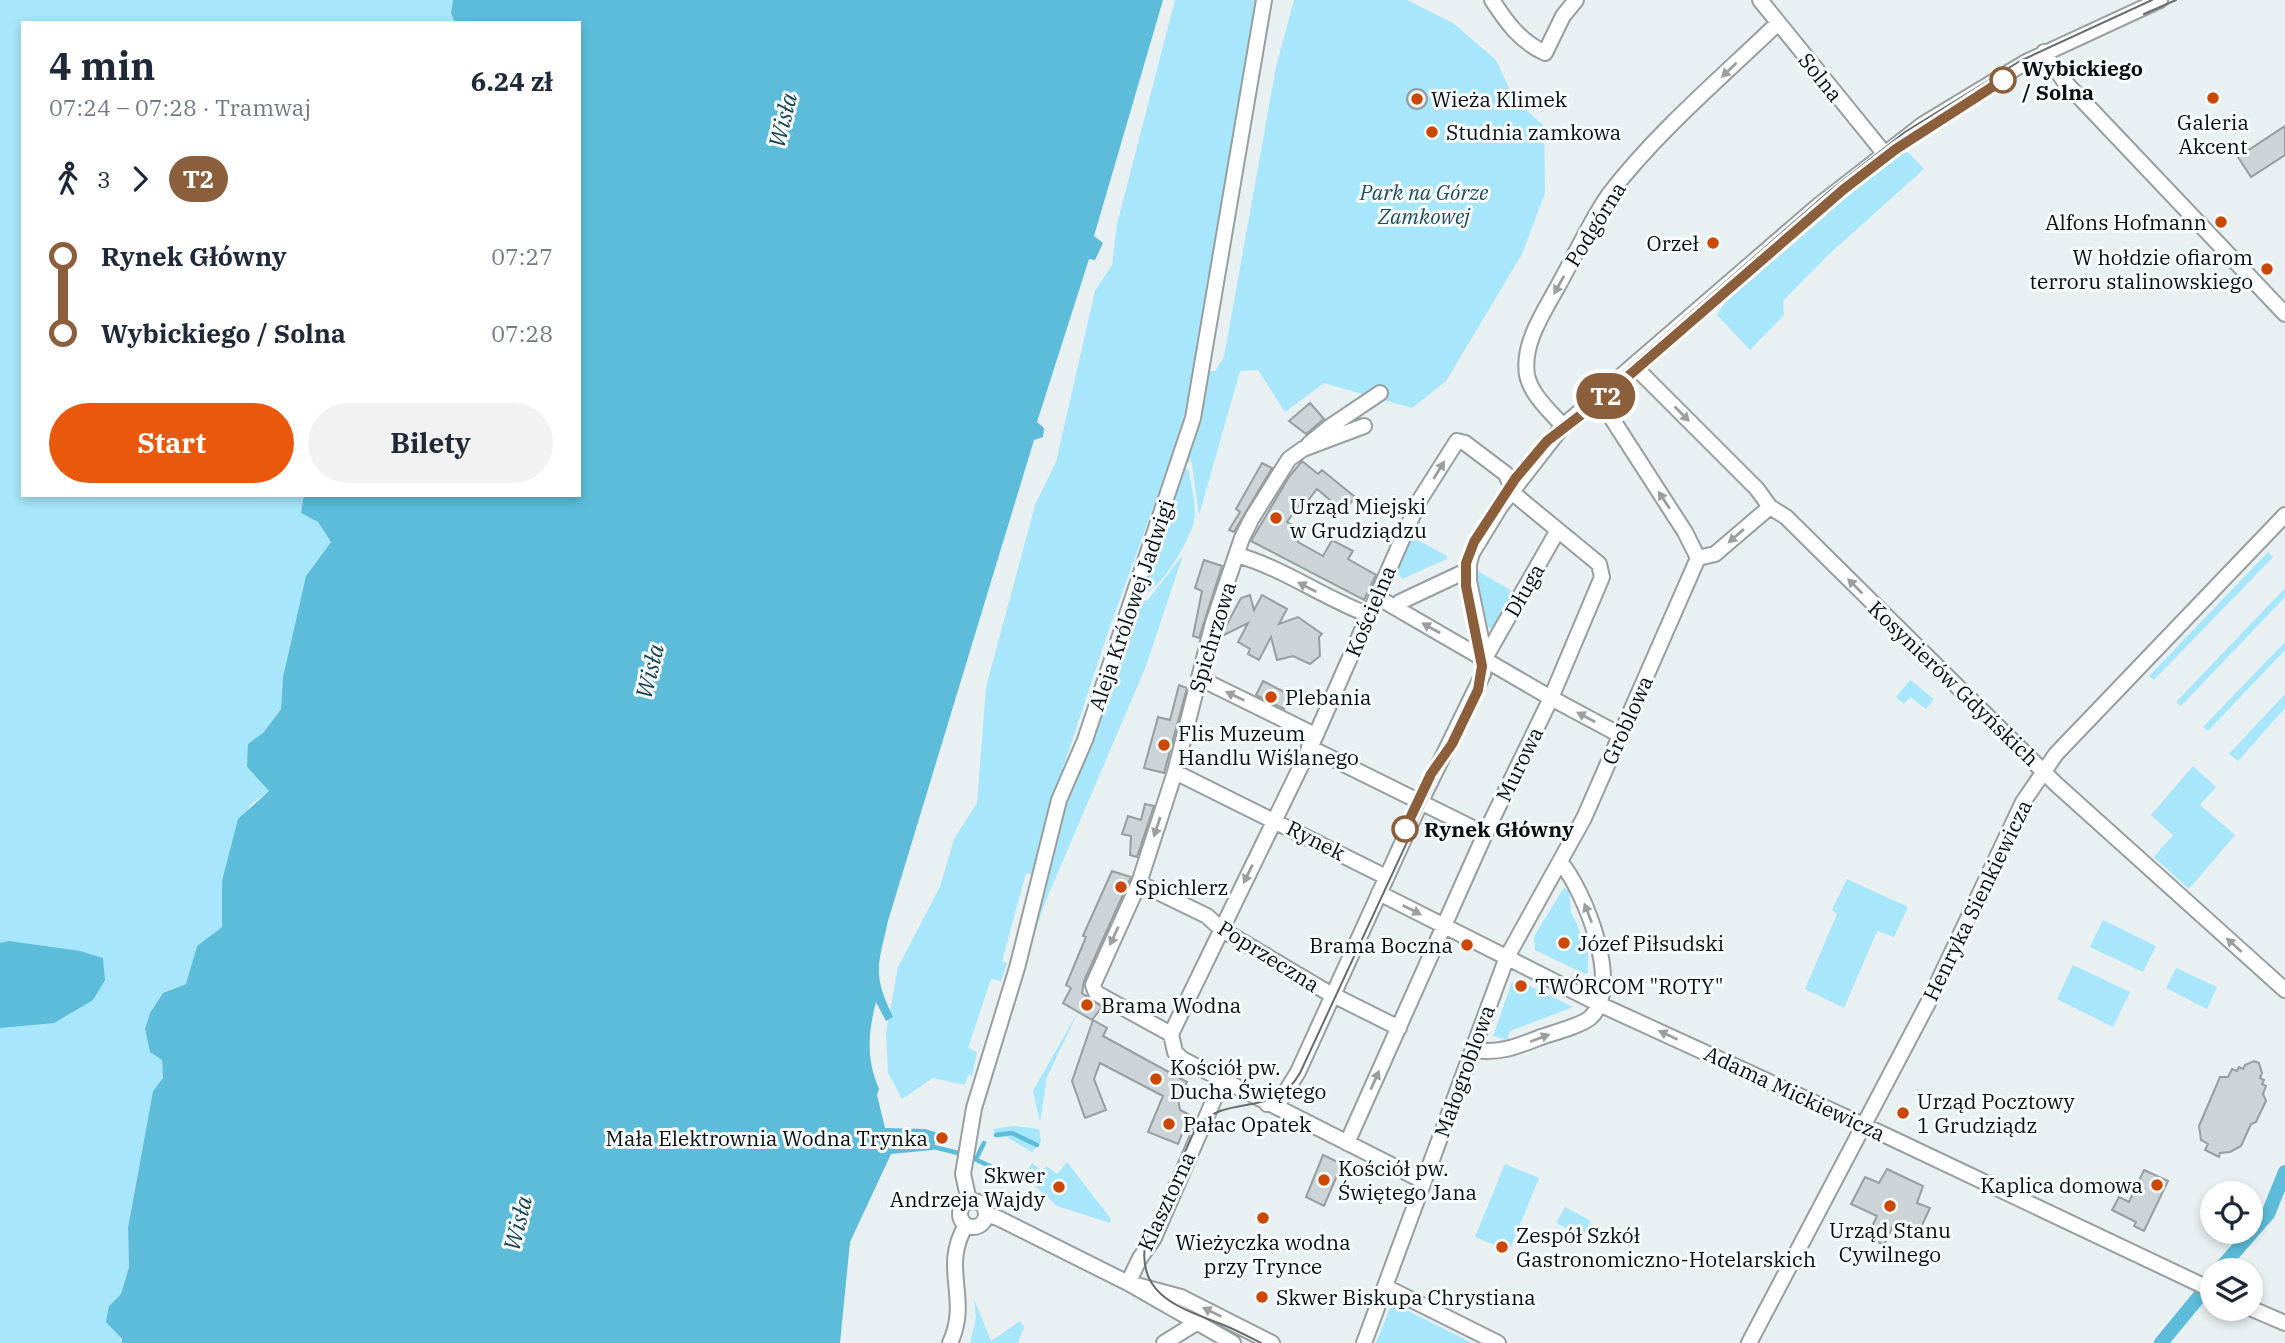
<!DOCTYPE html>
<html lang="pl">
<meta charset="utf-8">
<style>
:root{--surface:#fff;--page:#f2f2f3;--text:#1f2937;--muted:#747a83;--accent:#ea580c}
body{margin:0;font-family:"IBM Plex Serif",serif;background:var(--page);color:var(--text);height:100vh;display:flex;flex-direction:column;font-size:26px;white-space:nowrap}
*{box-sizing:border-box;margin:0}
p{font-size:23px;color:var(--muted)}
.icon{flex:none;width:38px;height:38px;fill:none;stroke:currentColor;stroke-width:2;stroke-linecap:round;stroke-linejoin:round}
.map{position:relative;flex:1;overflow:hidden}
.sheet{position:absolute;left:21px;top:21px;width:560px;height:476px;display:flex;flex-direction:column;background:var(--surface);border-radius:0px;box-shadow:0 4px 10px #0003}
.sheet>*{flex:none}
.badge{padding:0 14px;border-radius:23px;font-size:24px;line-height:46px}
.tools{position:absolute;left:2200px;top:1181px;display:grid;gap:14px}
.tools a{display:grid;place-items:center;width:63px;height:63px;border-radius:50%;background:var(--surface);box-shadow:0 4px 10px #0003;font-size:35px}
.map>.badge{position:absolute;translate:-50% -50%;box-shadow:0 0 0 4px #fff}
.legs{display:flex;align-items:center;gap:10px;height:77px;padding:0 28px;font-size:23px}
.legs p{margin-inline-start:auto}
.head{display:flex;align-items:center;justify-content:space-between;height:119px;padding:0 28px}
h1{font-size:38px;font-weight:700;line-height:52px}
.primary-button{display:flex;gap:14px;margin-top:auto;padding:14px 28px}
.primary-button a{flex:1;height:80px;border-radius:42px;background:var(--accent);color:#fff;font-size:28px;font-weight:700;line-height:80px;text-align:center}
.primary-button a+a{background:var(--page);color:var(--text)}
ul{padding:0 28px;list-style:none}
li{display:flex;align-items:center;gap:24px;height:77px;font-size:26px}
li i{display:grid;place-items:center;width:10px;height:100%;margin:0 9px;background:currentColor}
li i::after{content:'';width:18px;height:18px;margin:-9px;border:5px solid;border-radius:50%;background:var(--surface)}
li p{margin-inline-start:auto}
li:first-child i{background:linear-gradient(#0000 50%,currentColor 0)}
li:last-child i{background:linear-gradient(currentColor 50%,#0000 0)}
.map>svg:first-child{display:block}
.green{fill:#a7e6fb}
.water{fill:#5cbcd9}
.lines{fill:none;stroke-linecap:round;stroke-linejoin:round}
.stream{stroke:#5cbcd9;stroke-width:4.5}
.canal{stroke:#5cbcd9;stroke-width:14}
.building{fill:#cdd4d7;stroke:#979ea0;stroke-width:2}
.minor-casing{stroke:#989fa1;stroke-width:18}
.minor{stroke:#fff;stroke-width:14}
.tram{stroke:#676c6d;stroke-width:2}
.oneway{fill:#9d9f9f}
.line-1-casing{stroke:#fff;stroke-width:16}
.line-1{stroke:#8b5e3c;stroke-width:10}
.stop-1-dot{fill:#fff;stroke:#8b5e3c;stroke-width:3.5}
.poi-dot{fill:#cc4700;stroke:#f7fdff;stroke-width:2.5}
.labels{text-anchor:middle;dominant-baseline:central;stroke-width:6;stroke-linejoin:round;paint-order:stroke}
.stop-label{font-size:21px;font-weight:bold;fill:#0b0e0f;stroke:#f7fdff;text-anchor:start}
.street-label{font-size:21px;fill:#0b0e0f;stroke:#f7fdff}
.poi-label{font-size:21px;fill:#0b0e0f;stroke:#f7fdff;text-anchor:start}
.park-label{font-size:21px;font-style:italic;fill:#214c58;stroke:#f7fdff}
.water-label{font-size:23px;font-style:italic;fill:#15404d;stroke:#f7fdff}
</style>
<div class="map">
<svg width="2285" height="1343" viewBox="0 0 2285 1343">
<rect width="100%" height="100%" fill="#e8f0f2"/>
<path class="green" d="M 0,0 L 453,0 L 451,13 L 455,23 L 23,23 L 23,495 L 304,495 L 301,513 L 318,522 L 331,542 L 306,576 L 283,677 L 281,708 L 263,733 L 247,767 L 269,791 L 250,805 L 222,881 L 222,927 L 197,946 L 186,984 L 163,993 L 150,1013 L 145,1029 L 150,1052 L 162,1060 L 163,1078 L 153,1091 L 128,1228 L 129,1267 L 121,1294 L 109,1306 L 122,1343 L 0,1343 Z
M 1175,0 L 1259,0 L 1185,419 L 1107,635 L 1057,786 L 1035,875 L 1026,873 L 1002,961 L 1007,963 L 1001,981 L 991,979 L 968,1048 L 977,1052 L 972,1076 L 968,1075 L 965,1085 L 933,1078 L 902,1099 L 888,1073 L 886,1033 L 898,967 L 940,887 L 954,839 L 977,803 L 986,687 L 1035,505 L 1056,462 L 1095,291 L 1112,265 L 1117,224 Z
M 1294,0 L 1407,0 L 1453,23 L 1496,60 L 1514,99 L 1544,126 L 1545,193 L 1522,254 L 1446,381 L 1412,408 L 1324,383 L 1285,412 L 1258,370 L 1240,371 L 1199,515 L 1191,458 L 1188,463 L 1184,462 L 1205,371 L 1215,371 L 1224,357 L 1276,67 Z
M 1902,146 L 1924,169 L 1828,255 L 1783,301 L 1784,315 L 1750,350 L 1717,315 L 1731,293 Z
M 1183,467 L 1189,471 C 1191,486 1197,506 1194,521 C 1190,539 1160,594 1141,594 Z
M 1412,537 L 1447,556 L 1447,559 L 1402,579 L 1396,570 Z
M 2268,552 L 2273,557 L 2154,680 L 2149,676 Z
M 1183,555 L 1146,666 L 1044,905 L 1025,962 L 1059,814 L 1139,600 L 1147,601 Z
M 1478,571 L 1515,593 L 1493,631 L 1488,627 L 1476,578 L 1475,572 Z
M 2285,588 L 2285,597 L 2181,706 L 2176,702 Z
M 2285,642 L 2285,650 L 2208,731 L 2203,727 Z
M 1910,680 L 1934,699 L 1926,709 L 1910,697 L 1904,704 L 1896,697 Z
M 2285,694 L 2285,708 L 2238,761 L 2229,754 Z
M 2193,766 L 2216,787 L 2200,805 L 2235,835 L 2189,889 L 2154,857 L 2173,835 L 2151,815 Z
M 1847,879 L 1908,907 L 1894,937 L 1877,931 L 1844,1008 L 1805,989 L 1837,914 L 1832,910 Z
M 1564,888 L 1569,890 L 1571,912 L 1588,948 L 1588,973 L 1585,974 L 1535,950 L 1534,936 Z
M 2103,920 L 2156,946 L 2143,972 L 2090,947 Z
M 2073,965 L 2130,992 L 2113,1027 L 2057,999 Z
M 2176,968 L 2217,987 L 2207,1009 L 2166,988 Z
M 1512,982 L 1521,988 L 1526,984 L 1573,1007 L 1510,1031 L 1507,1040 L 1493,1036 Z
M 1079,1010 L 1047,1077 L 1040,1122 L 1033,1091 Z
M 1014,1126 L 1039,1129 L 1041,1141 L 1032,1152 L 1005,1136 L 997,1138 L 993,1129 Z
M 1067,1162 L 1111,1219 L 1110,1223 L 1057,1206 L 1026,1178 L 1026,1173 L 1032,1163 L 1042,1171 L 1046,1166 L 1057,1174 Z
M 1505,1164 L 1539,1178 L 1509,1251 L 1475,1237 Z
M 1565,1207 L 1591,1221 L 1583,1237 L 1556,1223 Z
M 974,1299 L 991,1341 L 1020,1321 L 1024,1327 L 1018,1343 L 970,1343 L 976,1318 Z
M 1392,1303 L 1472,1343 L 1376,1343 Z"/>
<path class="water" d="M 453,0 L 1163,0 L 1094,236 L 1103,243 L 1095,260 L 1089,259 L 1037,422 L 1044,428 L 1043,437 L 1034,440 L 888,921 C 878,966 872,973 893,1017 L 886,1021 L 876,1002 C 868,1033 866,1059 879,1089 L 877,1095 L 885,1128 L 925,1129 L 938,1133 L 933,1150 L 891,1154 L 850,1242 L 840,1343 L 122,1343 L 122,1339 L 106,1322 L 109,1306 L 121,1294 L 129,1267 L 128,1228 L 153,1091 L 163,1078 L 162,1060 L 150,1052 L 145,1029 L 150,1013 L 163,993 L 186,984 L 197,946 L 222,927 L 222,881 L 238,819 L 269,791 L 247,767 L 248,744 L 263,733 L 281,709 L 283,677 L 306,576 L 331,542 L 318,522 L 301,513 L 304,495 L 579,495 L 579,23 L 455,23 L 451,13 Z
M 9,941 L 80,951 L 103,958 L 105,980 L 93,1000 L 54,1023 L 0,1028 L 0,943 Z"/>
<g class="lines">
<path class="stream" d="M 996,1135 L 1012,1133 L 1037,1145
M 934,1147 L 962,1154
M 970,1157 L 990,1166
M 976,1159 L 984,1143"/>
<path class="canal" d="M 2219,1270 L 2268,1214 L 2285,1172
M 2161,1343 L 2212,1281"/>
</g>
<path class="building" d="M1407 99a10 10 0 1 1 20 0a10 10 0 1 1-20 0Z
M 2285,126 L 2285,155 L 2251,177 L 2238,157 Z
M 1310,403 L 1324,419 L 1306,434 L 1289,421 Z
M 1302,461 L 1318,474 L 1322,470 L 1355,497 L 1344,512 L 1317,489 L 1303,507 L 1299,505 L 1287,522 L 1301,530 L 1302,534 L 1298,542 L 1323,556 L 1332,540 L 1353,551 L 1348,559 L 1376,575 L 1364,600 L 1251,541 L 1289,477 Z
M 1262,463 L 1272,468 L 1234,532 L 1229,530 L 1240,512 L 1236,509 Z
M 1204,560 L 1222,566 L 1199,638 L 1193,636 L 1202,591 L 1195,588 Z
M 1250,595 L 1254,610 L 1262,595 L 1287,609 L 1279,624 L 1298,617 L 1322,634 L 1319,637 L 1320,656 L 1310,664 L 1293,656 L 1277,660 L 1271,637 L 1259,660 L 1248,654 L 1250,649 L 1238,642 L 1248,623 L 1220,637 L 1241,598 Z
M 1263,681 L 1286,693 L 1289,700 L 1284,709 L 1256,695 Z
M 1179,685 L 1187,688 L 1164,773 L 1144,768 L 1158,717 L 1170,720 Z
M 1145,804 L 1154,806 L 1137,857 L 1130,855 L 1131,836 L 1122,834 L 1128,816 L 1141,820 Z
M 1112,871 L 1131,877 L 1084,981 L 1082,993 L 1102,1007 L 1092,1020 L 1063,1003 L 1071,988 L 1066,985 L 1086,937 L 1083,936 L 1086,929 Z
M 1093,1020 L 1107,1028 L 1103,1036 L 1187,1082 L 1178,1099 L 1180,1110 L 1190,1115 L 1178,1144 L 1148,1132 L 1163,1096 L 1100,1063 L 1094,1079 L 1106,1110 L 1085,1118 L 1072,1081 Z
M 2254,1061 L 2259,1063 L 2262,1073 L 2260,1078 L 2264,1080 L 2262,1084 L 2266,1086 L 2263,1094 L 2266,1101 L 2256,1122 L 2251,1124 L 2241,1146 L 2230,1152 L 2220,1153 L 2219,1157 L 2205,1150 L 2208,1144 L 2201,1140 L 2199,1126 L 2220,1077 L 2228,1077 L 2232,1069 L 2237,1071 L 2239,1067 L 2243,1069 L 2245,1065 Z
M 1323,1155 L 1342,1164 L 1324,1206 L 1306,1197 Z
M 1887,1169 L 1923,1186 L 1917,1203 L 1930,1208 L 1917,1236 L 1894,1224 L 1884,1245 L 1867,1237 L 1877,1216 L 1851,1204 L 1865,1177 L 1879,1183 Z
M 2144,1170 L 2168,1181 L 2144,1231 L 2134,1226 L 2136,1222 L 2112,1210 L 2119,1197 L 2129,1202 Z"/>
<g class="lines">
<g class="minor-casing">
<path id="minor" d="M 1492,0 C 1507,23 1520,41 1545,53 L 1563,16 L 1576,0
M 1760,0 L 1884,153
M 2044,52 L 2064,81 L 2285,314
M 1634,366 L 1757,489 L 1770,507 L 1786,517 L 2056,784 L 2285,990
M 1598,397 L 1685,532 L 1698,558
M 1563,426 C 1550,411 1531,395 1527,375 C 1522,343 1544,312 1558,286 C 1575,256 1590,221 1610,193 C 1659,130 1721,78 1778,23
M 1309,444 L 1331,426 L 1380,393
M 1252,518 L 1289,459 L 1303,449 L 1364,426
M 1237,555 C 1283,568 1324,598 1369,615
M 1698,558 L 1715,554 L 1770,507
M 1377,597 L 1551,698 L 1620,735
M 1396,608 L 1400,602 L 1468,570
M 1485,658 L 1469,581 L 1469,564 L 1472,553 L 1500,507 L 1563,426 L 1819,205 L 1922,125 L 2026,62 L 2160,0
M 1199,678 L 1315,735
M 1309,747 L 1485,834
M 1175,772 L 1386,877
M 1139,883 L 1207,916 L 1221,929 L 1327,992 L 1399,1028
M 1379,893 L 1599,1004 L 1887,1136 L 2212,1290
M 1171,1034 L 1315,737 L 1419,501 L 1457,441 L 1465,443 L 1506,474 L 1514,494 L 1599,564 L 1602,577 L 1551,698 L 1485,834 L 1347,1143
M 1171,1034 L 1096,993 L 1093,985 L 1139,883 L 1175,772 L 1213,623 L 1242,538 L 1250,522
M 1171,1034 L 1175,1052 L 1182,1059 L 1423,1181
M 1475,1050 C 1500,1054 1518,1046 1541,1037 C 1553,1033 1583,1025 1591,1017 C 1623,986 1584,890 1561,863
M 1267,1104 L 1282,1098 L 1298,1072 L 1424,795 L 1483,674 L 1485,658 L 1558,530
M960 1214a13 13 0 1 1 26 0a13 13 0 1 1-26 0Z
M 969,1201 L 963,1174 L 974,1108 L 1017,968 L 1059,800 L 1085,740 L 1193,418 L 1264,0
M 986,1214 L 998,1218 L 1128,1283 L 1233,1343
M 1128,1283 L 1140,1258 L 1154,1238 L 1222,1081
M 1136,1285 L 1181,1297 L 1272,1343
M 1386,1287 L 1498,1343
M 2250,1308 L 2285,1323
M 950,1343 C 971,1298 940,1269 966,1225
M 1164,1343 L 1196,1323
M 1364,1343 L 1507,957 L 1584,818 L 1698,558
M 1749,1343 L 1928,1003 L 2023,802 L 2056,754 L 2285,515"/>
</g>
<use href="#minor" class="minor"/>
<path class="tram" d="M 2144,14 L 2176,0
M 1261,1343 C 1249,1337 1238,1331 1226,1326 C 1184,1309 1134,1297 1146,1240 L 1196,1127 C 1231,1091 1273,1120 1300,1073 L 1478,689 L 1482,674 L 1481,659 L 1465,580 L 1470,550 L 1515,479 L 1564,423 L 1832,189 L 1905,132 L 2020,61 L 2152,0"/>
</g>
<defs><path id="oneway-solid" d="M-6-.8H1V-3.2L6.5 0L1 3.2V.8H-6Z" transform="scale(1.75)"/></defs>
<g class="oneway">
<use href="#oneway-solid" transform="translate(1729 70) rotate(136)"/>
<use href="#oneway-solid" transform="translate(1559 285) rotate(119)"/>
<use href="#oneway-solid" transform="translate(1682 414) rotate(45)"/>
<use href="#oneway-solid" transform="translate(1439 470) rotate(-58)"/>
<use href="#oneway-solid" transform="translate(1664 500) rotate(-123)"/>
<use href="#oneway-solid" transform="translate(1736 536) rotate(139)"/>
<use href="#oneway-solid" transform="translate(1855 586) rotate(-135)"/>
<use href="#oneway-solid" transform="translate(1307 587) rotate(-153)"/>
<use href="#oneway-solid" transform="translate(1431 628) rotate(-151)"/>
<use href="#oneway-solid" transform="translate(1235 696) rotate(-154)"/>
<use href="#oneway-solid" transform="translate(1586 717) rotate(-152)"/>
<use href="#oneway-solid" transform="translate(1157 827) rotate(108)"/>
<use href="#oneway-solid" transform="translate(1248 874) rotate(116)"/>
<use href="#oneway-solid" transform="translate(1412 910) rotate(27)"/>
<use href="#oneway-solid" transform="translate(1588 913) rotate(-111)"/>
<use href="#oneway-solid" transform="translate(1114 936) rotate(115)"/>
<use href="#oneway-solid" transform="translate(2234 945) rotate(-138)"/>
<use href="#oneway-solid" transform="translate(1668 1035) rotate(-155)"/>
<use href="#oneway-solid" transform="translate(1540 1038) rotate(-21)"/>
<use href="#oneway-solid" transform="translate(1375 1080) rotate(-66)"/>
<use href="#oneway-solid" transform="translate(1212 1312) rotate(-154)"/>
</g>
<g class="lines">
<g class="line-1-casing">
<path id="line-1" d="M 1405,829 L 1431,774 L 1452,744 L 1478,690 L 1482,666 L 1466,586 L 1466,563 L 1474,542 L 1515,479 L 1547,441 L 1603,398 L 1844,189 L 1896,149 L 2003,80"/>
</g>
<use href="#line-1" class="line-1"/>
</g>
<g class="stop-1-dot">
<circle cx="2003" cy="80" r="12"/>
<circle cx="1405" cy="829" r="12"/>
</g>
<g class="poi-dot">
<circle cx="2213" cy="98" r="7"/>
<circle cx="1417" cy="99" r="7"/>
<circle cx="1432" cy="132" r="7"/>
<circle cx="2221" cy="222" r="7"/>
<circle cx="1713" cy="243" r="7"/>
<circle cx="2267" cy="269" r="7"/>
<circle cx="1276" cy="518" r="7"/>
<circle cx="1271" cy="697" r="7"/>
<circle cx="1164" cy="745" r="7"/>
<circle cx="1121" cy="887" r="7"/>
<circle cx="1564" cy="943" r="7"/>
<circle cx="1467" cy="945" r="7"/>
<circle cx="1521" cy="986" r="7"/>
<circle cx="1087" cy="1005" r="7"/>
<circle cx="1156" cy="1079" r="7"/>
<circle cx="1903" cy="1113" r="7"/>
<circle cx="1169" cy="1124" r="7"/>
<circle cx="942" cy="1138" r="7"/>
<circle cx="1324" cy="1180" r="7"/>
<circle cx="2157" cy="1185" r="7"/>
<circle cx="1059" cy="1187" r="7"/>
<circle cx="1890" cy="1206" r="7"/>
<circle cx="1263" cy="1218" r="7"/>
<circle cx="1502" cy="1247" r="7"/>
<circle cx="1262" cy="1297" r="7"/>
</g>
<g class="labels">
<g class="stop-label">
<text x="2022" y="68">Wybickiego<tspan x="2022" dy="24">/ Solna</tspan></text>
<text x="1424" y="829">Rynek Główny</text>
</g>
<g class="street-label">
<text transform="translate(1821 77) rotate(51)">Solna</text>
<text transform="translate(1595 224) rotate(-58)">Podgórna</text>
<text transform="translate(1524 590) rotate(-60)">Długa</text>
<text transform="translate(1131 605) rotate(-71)">Aleja Królowej Jadwigi</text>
<text transform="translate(1370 611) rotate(-67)">Kościelna</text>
<text transform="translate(1212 637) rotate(-73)">Spichrzowa</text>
<text transform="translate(1954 683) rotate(44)">Kosynierów Gdyńskich</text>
<text transform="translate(1627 720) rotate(-66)">Groblowa</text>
<text transform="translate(1519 764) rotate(-64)">Murowa</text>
<text transform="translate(1316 840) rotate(27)">Rynek</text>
<text transform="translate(1977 900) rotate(-64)">Henryka Sienkiewicza</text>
<text transform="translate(1269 956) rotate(32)">Poprzeczna</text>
<text transform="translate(1464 1071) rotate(-70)">Małogroblowa</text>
<text transform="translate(1795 1093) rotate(25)">Adama Mickiewicza</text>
<text transform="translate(1166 1201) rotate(-65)">Klasztorna</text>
</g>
<g class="poi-label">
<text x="1431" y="99">Wieża Klimek</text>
<text x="2213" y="122" text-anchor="middle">Galeria<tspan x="2213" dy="24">Akcent</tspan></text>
<text x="1446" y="132">Studnia zamkowa</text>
<text x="2207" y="222" text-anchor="end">Alfons Hofmann</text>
<text x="1699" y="243" text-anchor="end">Orzeł</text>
<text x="2253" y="257" text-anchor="end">W hołdzie ofiarom<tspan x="2253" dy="24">terroru stalinowskiego</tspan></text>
<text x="1290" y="506">Urząd Miejski<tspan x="1290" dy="24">w Grudziądzu</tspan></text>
<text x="1285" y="697">Plebania</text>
<text x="1178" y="733">Flis Muzeum<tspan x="1178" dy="24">Handlu Wiślanego</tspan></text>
<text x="1135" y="887">Spichlerz</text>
<text x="1578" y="943">Józef Piłsudski</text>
<text x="1453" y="945" text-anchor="end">Brama Boczna</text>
<text x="1535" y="986">TWÓRCOM "ROTY"</text>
<text x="1101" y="1005">Brama Wodna</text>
<text x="1170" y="1067">Kościół pw.<tspan x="1170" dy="24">Ducha Świętego</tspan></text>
<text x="1917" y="1101">Urząd Pocztowy<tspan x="1917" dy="24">1 Grudziądz</tspan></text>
<text x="1183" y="1124">Pałac Opatek</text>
<text x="928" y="1138" text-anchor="end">Mała Elektrownia Wodna Trynka</text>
<text x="1338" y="1168">Kościół pw.<tspan x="1338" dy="24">Świętego Jana</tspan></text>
<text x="1045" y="1175" text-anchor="end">Skwer<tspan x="1045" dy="24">Andrzeja Wajdy</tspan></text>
<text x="2143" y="1185" text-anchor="end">Kaplica domowa</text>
<text x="1890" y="1230" text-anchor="middle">Urząd Stanu<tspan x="1890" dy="24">Cywilnego</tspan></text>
<text x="1516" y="1235">Zespół Szkół<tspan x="1516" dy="24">Gastronomiczno-Hotelarskich</tspan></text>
<text x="1263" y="1242" text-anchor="middle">Wieżyczka wodna<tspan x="1263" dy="24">przy Trynce</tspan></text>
<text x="1276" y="1297">Skwer Biskupa Chrystiana</text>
</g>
<g class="park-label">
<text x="1424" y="192">Park na Górze<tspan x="1424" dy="24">Zamkowej</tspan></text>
</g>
<g class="water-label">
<text transform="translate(782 120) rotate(-76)">Wisła</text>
<text transform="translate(649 671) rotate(-76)">Wisła</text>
<text transform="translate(517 1223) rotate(-76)">Wisła</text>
</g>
</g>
</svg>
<div class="tools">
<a><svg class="icon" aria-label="locate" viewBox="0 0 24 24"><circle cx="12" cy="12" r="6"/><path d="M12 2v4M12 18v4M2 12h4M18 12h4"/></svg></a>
<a><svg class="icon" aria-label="layers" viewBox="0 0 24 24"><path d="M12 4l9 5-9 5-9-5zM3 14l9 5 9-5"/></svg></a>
</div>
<b class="badge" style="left:1606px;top:396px;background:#8b5e3c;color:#fff">T2</b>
<section class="sheet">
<div class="head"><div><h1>4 min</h1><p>07:24 – 07:28 · Tramwaj</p></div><b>6.24 zł</b></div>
<div class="legs"><svg class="icon" aria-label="walk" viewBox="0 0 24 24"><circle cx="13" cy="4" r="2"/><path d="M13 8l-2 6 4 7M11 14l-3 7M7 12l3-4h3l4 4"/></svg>3<svg class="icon" aria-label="forward" viewBox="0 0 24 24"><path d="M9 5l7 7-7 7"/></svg><b class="badge" style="background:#8b5e3c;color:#fff">T2</b></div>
<ul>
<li><i style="color:#8b5e3c"></i><b>Rynek Główny</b><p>07:27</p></li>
<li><i style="color:#8b5e3c"></i><b>Wybickiego / Solna</b><p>07:28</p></li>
</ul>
<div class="primary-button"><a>Start</a><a>Bilety</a></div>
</section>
</div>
